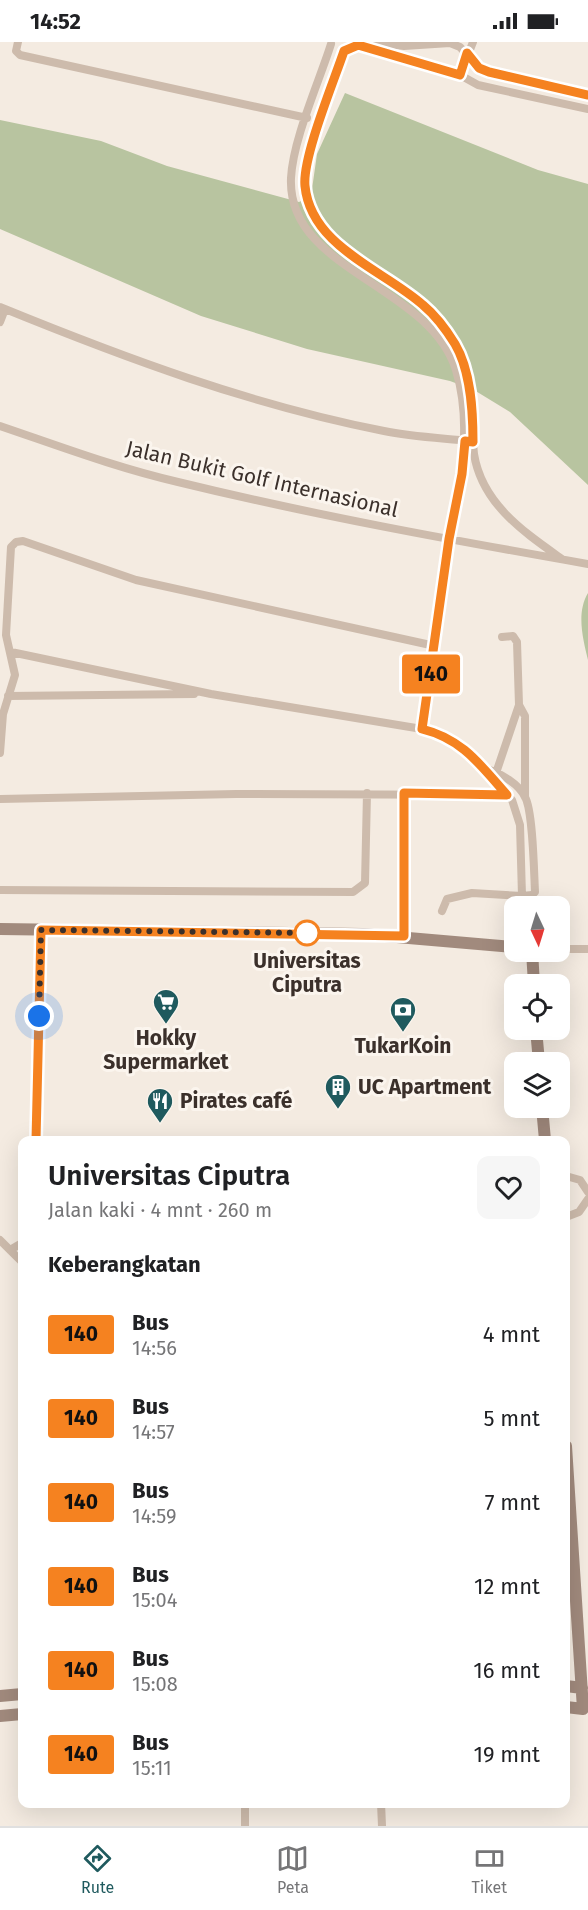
<!DOCTYPE html>
<html lang="id">
<meta charset="utf-8">
<style>
:root{--surface:#fff;--page:#f6f6f6;--text:#202124;--muted:#757577;--line:#e0e0e0;--accent:#1f5a5e}
body{margin:0;font-family:"Fira Sans",sans-serif;background:var(--page);color:var(--text);height:100vh;display:flex;flex-direction:column;font-size:22px;white-space:nowrap}
*{box-sizing:border-box;margin:0}
p{font-size:20px;color:var(--muted)}
.icon{flex:none;width:33px;height:33px;fill:none;stroke:currentColor;stroke-width:2;stroke-linecap:round;stroke-linejoin:round}
.map{position:relative;flex:1;overflow:hidden}
.sheet{position:absolute;left:18px;top:1094px;width:552px;height:672px;display:flex;flex-direction:column;background:var(--surface);border-radius:12px;box-shadow:0 6px 24px #0002}
.sheet>*{flex:none}
.badge{padding:0 12px;border-radius:4px;font-size:21px;line-height:39px}
.needle{width:39px;rotate:176deg}
.tools{position:absolute;left:504px;top:854px;display:grid;gap:12px}
.tools a{display:grid;place-items:center;width:66px;height:66px;border-radius:12px;background:var(--surface);box-shadow:0 6px 24px #0002;font-size:30px}
.you{position:absolute;width:30px;height:30px;margin:-15px;border:4px solid #fff;border-radius:50%;background:#1a73e8;box-shadow:0 0 0 9px #1a73e833}
.map>.badge{position:absolute;translate:-50% -50%;box-shadow:0 0 0 3px #fff}
h2{padding:0 30px;font-size:22px;line-height:54px}
.round{display:grid;place-items:center;flex:none;width:63px;height:63px;border-radius:12px;background:var(--page)}
.headline{display:flex;align-items:center;justify-content:space-between;height:102px;padding:0 30px}
h1{font-size:28px;font-weight:600;line-height:45px}
ul{padding:0;list-style:none}
li{display:flex;align-items:center;gap:18px;height:84px;padding:0 30px}
li div{flex:1}
li b{display:block;font-size:22px}
li em{font-style:normal}
li .badge{min-width:66px;font-weight:700;text-align:center}
.status{display:flex;justify-content:space-between;align-items:center;height:42px;padding:0 30px;background:var(--surface);direction:ltr}
.status svg{height:16px;fill:currentColor}
.menu{display:flex;justify-content:space-around;align-items:center;height:84px;border-top:2px solid var(--line);background:var(--surface);font-size:16px;color:var(--muted)}
.menu a{display:grid;justify-items:center;gap:3px}
.menu .active{color:var(--accent)}
.map>svg:first-child{display:block}
.green{fill:#b8c4a0}
.lines{fill:none;stroke-linecap:round;stroke-linejoin:round}
.street{stroke:#cdbbac;stroke-width:8}
.secondary{stroke:#a18a7d;stroke-width:12}
.line-casing{stroke:#fff;stroke-width:14}
.line{stroke:#f58220;stroke-width:9}
.walk{stroke:#3b302b;stroke-width:6;stroke-dasharray:0 10.8}
.stop-dot{fill:#fff;stroke:#f58220;stroke-width:3}
.labels{text-anchor:middle;dominant-baseline:central;stroke-width:6;stroke-linejoin:round;paint-order:stroke}
.street-label{font-size:21px;fill:#3b302b;stroke:#fbf5ee}
.stop-label{font-size:21px;font-weight:bold;fill:#3b302b;stroke:#fbf5ee}
.poi-label{font-size:21px;font-weight:bold;fill:#3b302b;stroke:#fbf5ee}
</style>
<div class="status"><b>14:52</b><svg viewBox="0 0 49 12"><path d="M0 12V9h3v3zM5 12V6h3v6zM10 12V3h3v9zM15 12V0h3v12zM26 1h20v11H26zM47 4h2v5h-2z"/></svg></div>
<div class="map">
<svg width="588" height="1784" viewBox="0 0 588 1784">
<rect width="100%" height="100%" fill="#f4ebe1"/>
<path class="green" d="M 345,51 L 538,128 L 588,142 L 588,443 L 510,370 L 474,348 L 450,339 L 307,307 L 201,274 L 0,187 L 0,78 L 101,99 L 167,124 L 299,160 L 311,154 L 317,112 Z
M 588,551 L 588,618 C 583,597 576,571 588,551 Z"/>
<g class="lines">
<path class="street" d="M 18,0 L 16,9 L 20,13 L 307,76
M 373,0 L 404,4 L 450,1 L 460,5 L 479,26 L 489,30 L 588,53
M 331,2 C 319,40 293,97 291,136 C 287,229 429,242 456,328 C 475,391 456,453 447,516 C 438,573 431,630 422,687 L 442,693 L 475,715 L 512,758 L 520,783 L 522,854
M 358,3 L 420,20 L 460,33 L 478,43 L 588,67
M 344,9 C 332,47 298,120 307,157 C 319,205 388,233 423,263 C 435,273 446,288 454,301 C 465,318 467,339 470,358 C 473,376 472,394 474,412 C 482,462 524,490 562,517
M 460,33 L 473,0
M 0,265 C 125,316 251,363 384,389 C 412,395 442,396 470,399
M 0,280 L 5,267
M 0,384 C 59,404 117,426 178,440 C 313,473 451,498 588,522
M 502,595 L 513,594 L 517,600 L 519,663
M 11,610 L 211,652 L 422,687
M 8,654 L 194,652
M 0,711 L 3,672 L 15,633 L 6,593 L 11,505 L 16,500 L 23,499 L 136,538 L 435,604
M 495,734 L 519,663 L 525,674 L 525,755
M 404,751 L 404,894
M 0,757 L 236,752 L 507,753
M 0,848 L 353,850 L 365,841 L 367,751
M 442,869 L 447,857 L 472,851 L 522,854 L 532,853 L 535,850 C 534,831 533,768 525,755 C 519,742 500,731 487,727
M 560,907 L 588,907
M 36,1098 L 41,888
M 566,1134 L 580,1138 L 588,1150
M 566,1175 L 579,1170 L 588,1157
M 0,1198 L 22,1220
M 10,1208 L 22,1201
M 381,1761 L 382,1784
M 245,1784 L 245,1761"/>
<path class="secondary" d="M 0,887 L 362,892 L 514,905
M 532,909 L 534,942
M 536,987 L 539,1020
M 542,1065 L 545,1098
M 566,1404 L 583,1667 L 566,1665
M 566,1644 L 582,1646
M 0,1654 L 22,1652
M 0,1674 L 22,1672"/>
</g>
<g class="lines">
<g class="line-casing">
<path id="line" d="M 36,1098 L 41,888 L 404,894 L 404,751 L 507,753 C 481,724 463,697 422,687 L 449,497 L 462,432 L 465,399 L 473,400 C 473,369 471,329 455,302 C 447,289 435,273 423,263 C 384,228 311,205 305,144 C 302,116 334,39 344,9 L 358,3 L 460,33 L 467,11 L 479,26 L 489,30 L 588,53"/>
</g>
<use href="#line" class="line"/>
<path class="walk" d="M 39,974 L 41,888 L 307,891"/>
</g>
<defs>
<g id="supermarket-pin" transform="scale(1.35)"><path d="M0 17L-7.5 6A9.5 9.5 0 1 1 7.5 6Z" fill="#1f5a5e" stroke="#fbf5ee"/><path d="M-6-5.5h2.5l.6 2H6L4.5 2H-2.5L-4.4-4H-6ZM-1.5 3.2a1.3 1.3 0 1 0 .1 0ZM3 3.2a1.3 1.3 0 1 0 .1 0Z" fill="#fff"/></g>
<g id="bank-pin" transform="scale(1.35)"><path d="M0 17L-7.5 6A9.5 9.5 0 1 1 7.5 6Z" fill="#1f5a5e" stroke="#fbf5ee"/><path d="M-6-4H6V4H-6ZM0-2.3a2.3 2.3 0 1 0 0 4.6a2.3 2.3 0 1 0 0-4.6Z" fill="#fff"/></g>
<g id="building-pin" transform="scale(1.35)"><path d="M0 17L-7.5 6A9.5 9.5 0 1 1 7.5 6Z" fill="#1f5a5e" stroke="#fbf5ee"/><path d="M-4-6H4V6H1V3H-1V6H-4ZM-2.5-4.3h1.7v1.8h-1.7ZM.8-4.3h1.7v1.8H.8ZM-2.5-1h1.7V.8h-1.7ZM.8-1h1.7V.8H.8Z" fill="#fff"/></g>
<g id="restaurant-pin" transform="scale(1.35)"><path d="M0 17L-7.5 6A9.5 9.5 0 1 1 7.5 6Z" fill="#1f5a5e" stroke="#fbf5ee"/><path d="M-5-6h1v4h1v-4h1v4h1v-4h1v5L-1.5 .5V6h-2V.5L-5-1ZM5-6V6H3V1.5H1.5Q1.5-4 5-6Z" fill="#fff"/></g>
</defs>
<g fill-rule="evenodd">
<use href="#supermarket-pin" x="166" y="960"/>
<use href="#bank-pin" x="403" y="968"/>
<use href="#building-pin" x="338" y="1045"/>
<use href="#restaurant-pin" x="160" y="1059"/>
</g>
<circle class="stop-dot" cx="307" cy="891" r="12"/>
<g class="labels">
<g class="street-label">
<text transform="translate(262 437) rotate(13)">Jalan Bukit Golf Internasional</text>
</g>
<g class="stop-label">
<text x="307" y="919">Universitas<tspan x="307" dy="24">Ciputra</tspan></text>
</g>
<g class="poi-label">
<text x="166" y="996">Hokky<tspan x="166" dy="24">Supermarket</tspan></text>
<text x="403" y="1004">TukarKoin</text>
<text x="358" y="1045" text-anchor="start">UC Apartment</text>
<text x="180" y="1059" text-anchor="start">Pirates café</text>
</g>
</g>
</svg>
<div class="tools">
<a><svg class="needle" viewBox="-14 -14 28 28"><path d="M0-13l5 13h-10z" fill="#e53935"/><path d="M0 13l5-13h-10z" fill="#757577"/></svg></a>
<a><svg class="icon" aria-label="locate" viewBox="0 0 24 24"><circle cx="12" cy="12" r="6"/><path d="M12 2v4M12 18v4M2 12h4M18 12h4"/></svg></a>
<a><svg class="icon" aria-label="layers" viewBox="0 0 24 24"><path d="M12 4l9 5-9 5-9-5zM3 14l9 5 9-5"/></svg></a>
</div>
<div class="you" style="left:39px;top:974px"></div>
<b class="badge" style="left:431px;top:632px;background:#f58220;color:#111">140</b>
<section class="sheet">
<div class="headline"><div><h1>Universitas Ciputra</h1><p>Jalan kaki · 4 mnt · 260 m</p></div><a class="round"><svg class="icon" aria-label="heart" viewBox="0 0 24 24"><path d="M12 20l-8-8c-3-5 5-10 8-4 3-6 11-1 8 4z"/></svg></a></div>
<h2>Keberangkatan</h2>
<ul>
<li><span class="badge" style="background:#f58220;color:#111">140</span><div><b>Bus</b><p>14:56</p></div><em>4 mnt</em></li>
<li><span class="badge" style="background:#f58220;color:#111">140</span><div><b>Bus</b><p>14:57</p></div><em>5 mnt</em></li>
<li><span class="badge" style="background:#f58220;color:#111">140</span><div><b>Bus</b><p>14:59</p></div><em>7 mnt</em></li>
<li><span class="badge" style="background:#f58220;color:#111">140</span><div><b>Bus</b><p>15:04</p></div><em>12 mnt</em></li>
<li><span class="badge" style="background:#f58220;color:#111">140</span><div><b>Bus</b><p>15:08</p></div><em>16 mnt</em></li>
<li><span class="badge" style="background:#f58220;color:#111">140</span><div><b>Bus</b><p>15:11</p></div><em>19 mnt</em></li>
</ul>
</section>
</div>
<nav class="menu">
<a class="active"><svg class="icon" aria-label="directions" viewBox="0 0 24 24"><path d="M12 3l9 9-9 9-9-9zM9 14v-3h6M13 9l2 2-2 2"/></svg>Rute</a>
<a><svg class="icon" aria-label="map" viewBox="0 0 24 24"><path d="M3 6l6-2 6 2 6-2v14l-6 2-6-2-6 2zM9 4v14M15 6v14"/></svg>Peta</a>
<a><svg class="icon" aria-label="tickets" viewBox="0 0 24 24"><path d="M3 7h18v10H3zM15 7v10"/></svg>Tiket</a>
</nav>
